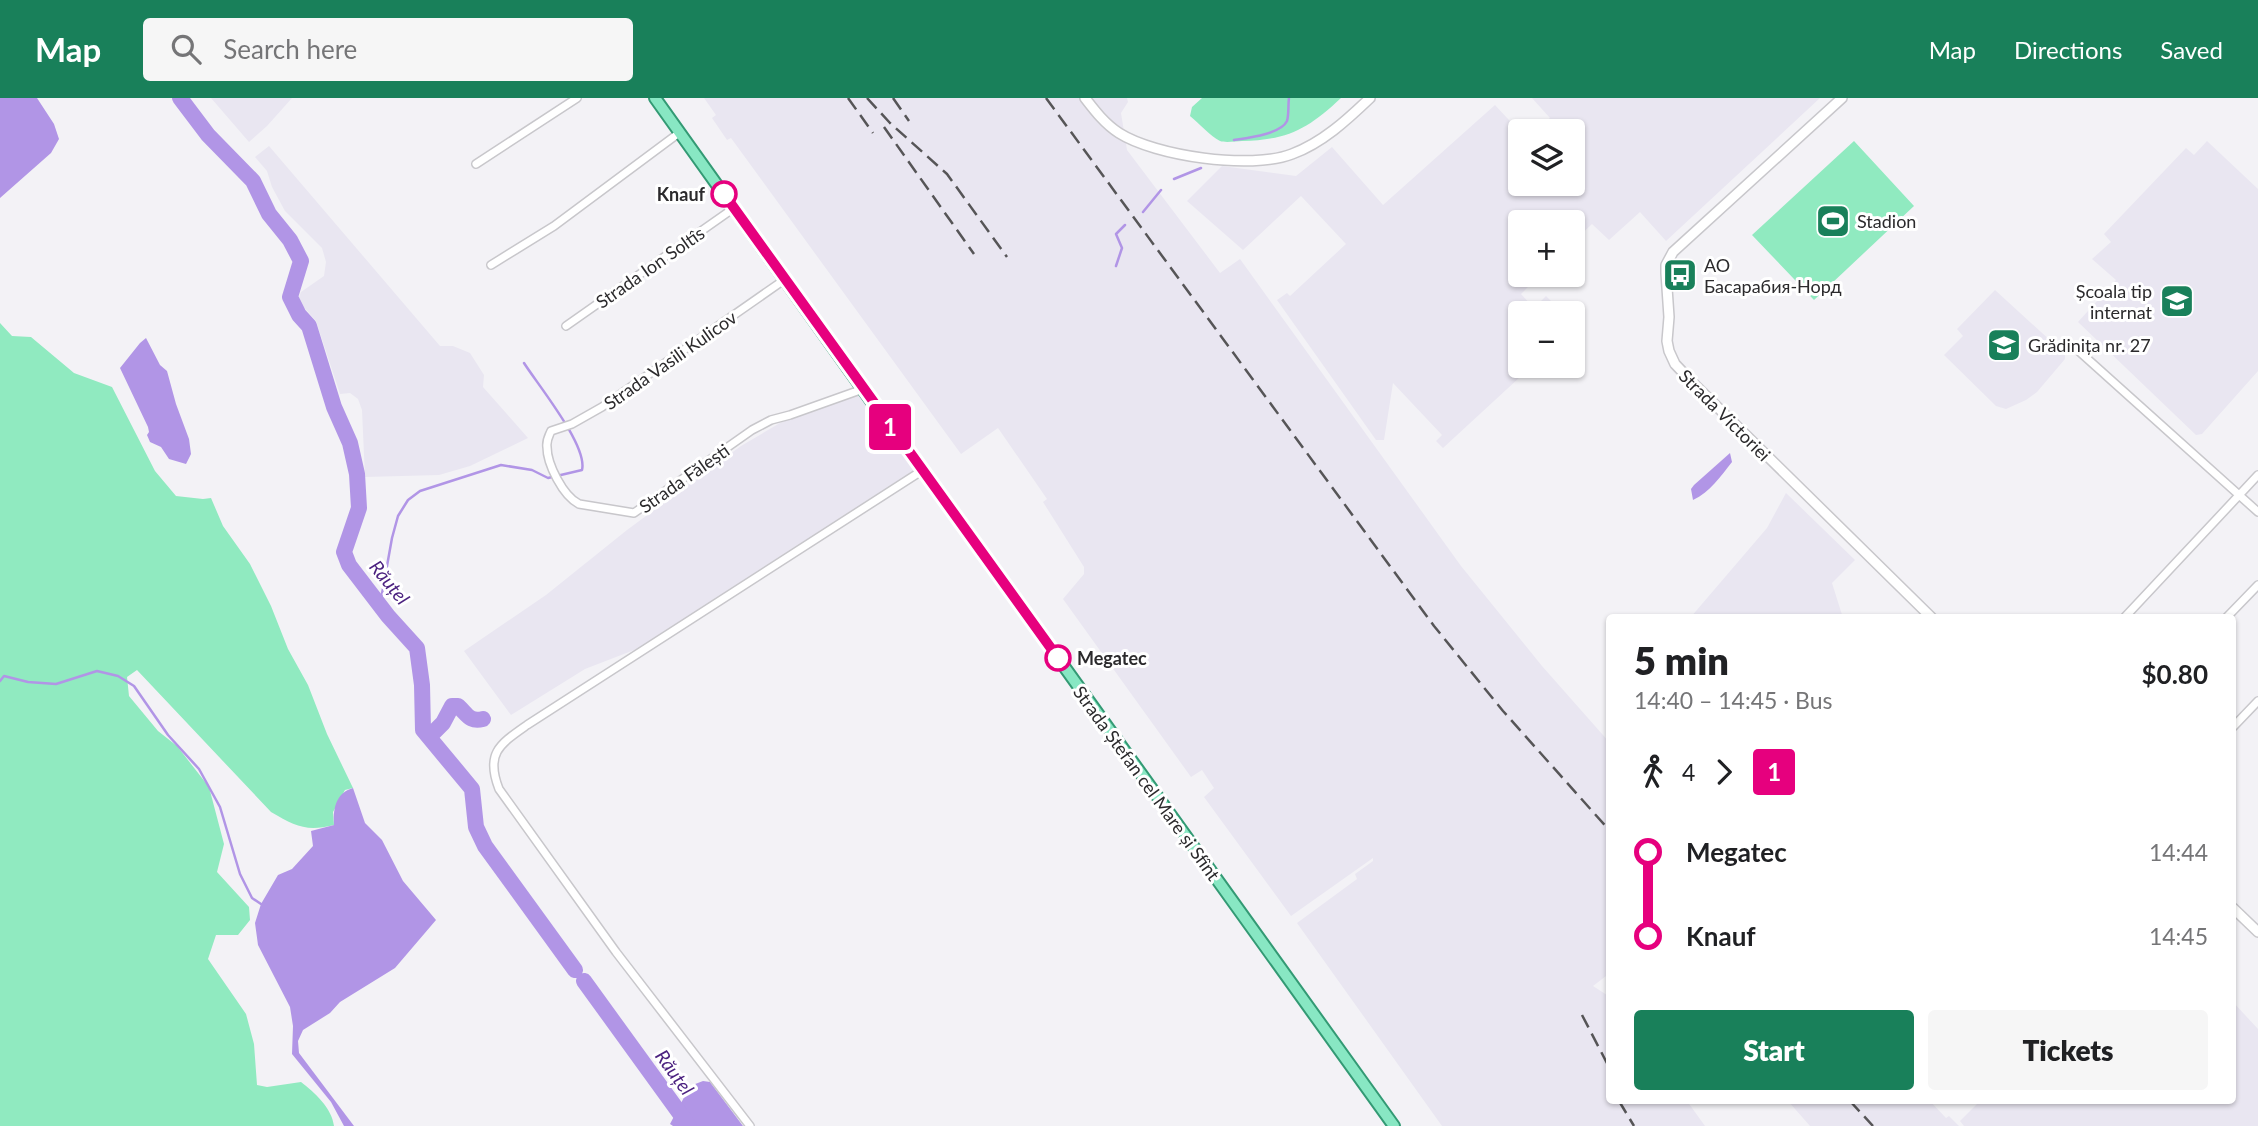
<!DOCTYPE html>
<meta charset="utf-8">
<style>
:root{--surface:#fff;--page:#f6f6f6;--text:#202124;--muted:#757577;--accent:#19805a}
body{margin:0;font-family:Lato,sans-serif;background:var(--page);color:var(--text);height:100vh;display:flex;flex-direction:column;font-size:26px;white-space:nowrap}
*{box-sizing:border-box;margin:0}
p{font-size:23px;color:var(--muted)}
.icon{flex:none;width:38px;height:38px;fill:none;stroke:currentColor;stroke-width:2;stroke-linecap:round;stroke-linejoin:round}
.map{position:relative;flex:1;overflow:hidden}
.sheet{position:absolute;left:1606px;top:516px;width:630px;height:490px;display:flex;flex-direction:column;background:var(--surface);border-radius:7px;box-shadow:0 2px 5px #0004}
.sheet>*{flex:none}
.badge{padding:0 14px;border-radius:5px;font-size:24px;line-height:46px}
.controls{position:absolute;left:1508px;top:21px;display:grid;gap:14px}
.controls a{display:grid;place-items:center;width:77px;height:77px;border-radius:7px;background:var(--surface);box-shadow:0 2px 5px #0004;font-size:35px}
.map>.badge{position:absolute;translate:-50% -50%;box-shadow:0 0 0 4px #fff}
.legs{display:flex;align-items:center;gap:10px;height:77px;padding:0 28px;font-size:23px}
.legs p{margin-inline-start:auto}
.overview{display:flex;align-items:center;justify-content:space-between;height:119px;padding:0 28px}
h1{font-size:38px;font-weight:800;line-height:52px}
.primary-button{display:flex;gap:14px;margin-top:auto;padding:14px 28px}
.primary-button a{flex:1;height:80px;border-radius:7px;background:var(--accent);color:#fff;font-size:28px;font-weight:800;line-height:80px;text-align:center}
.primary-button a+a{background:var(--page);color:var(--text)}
ul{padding:0 28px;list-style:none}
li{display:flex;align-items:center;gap:24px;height:84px;font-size:26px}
li i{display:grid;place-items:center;width:10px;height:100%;margin:0 9px;background:currentColor}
li i::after{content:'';width:18px;height:18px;margin:-9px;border:5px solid;border-radius:50%;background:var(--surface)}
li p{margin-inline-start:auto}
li:first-child i{background:linear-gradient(#0000 50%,currentColor 0)}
li:last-child i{background:linear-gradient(currentColor 50%,#0000 0)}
header{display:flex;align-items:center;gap:42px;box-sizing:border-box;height:98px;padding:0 35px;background:var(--accent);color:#fff}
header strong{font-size:33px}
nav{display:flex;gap:38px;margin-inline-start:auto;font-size:24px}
.search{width:490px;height:63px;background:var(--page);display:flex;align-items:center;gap:18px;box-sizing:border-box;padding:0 24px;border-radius:7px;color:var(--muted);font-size:26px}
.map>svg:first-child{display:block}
.built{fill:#e9e6f1}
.green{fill:#90eac0}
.water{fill:#b195e6}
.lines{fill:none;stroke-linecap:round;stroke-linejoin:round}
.stream{stroke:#b195e6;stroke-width:2.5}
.river{stroke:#b195e6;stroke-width:16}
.minor-casing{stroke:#c8c7cb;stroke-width:10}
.tertiary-casing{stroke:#c8c7cb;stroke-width:12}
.primary-casing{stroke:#339a74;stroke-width:14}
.minor{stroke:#fff;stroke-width:7}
.tertiary{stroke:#fff;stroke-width:9}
.primary{stroke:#88e7c3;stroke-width:10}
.rail{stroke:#565557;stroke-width:2.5;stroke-dasharray:14 7;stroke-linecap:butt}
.line-1-casing{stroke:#fff;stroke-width:16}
.line-1{stroke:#e6007e;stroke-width:10}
.stop-1-dot{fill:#fff;stroke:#e6007e;stroke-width:3.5}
.labels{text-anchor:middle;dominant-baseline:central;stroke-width:6;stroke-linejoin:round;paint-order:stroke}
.stop-label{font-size:18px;font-weight:bold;fill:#2b2a2c;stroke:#fff;text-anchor:end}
.poi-label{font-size:18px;fill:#2b2a2c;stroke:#fff;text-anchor:start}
.street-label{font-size:18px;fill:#2b2a2c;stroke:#fff}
.water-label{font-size:19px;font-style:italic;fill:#4c2280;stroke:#fff}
</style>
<header>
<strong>Map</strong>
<div class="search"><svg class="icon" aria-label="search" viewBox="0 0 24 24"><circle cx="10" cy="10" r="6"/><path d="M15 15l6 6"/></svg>Search here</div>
<nav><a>Map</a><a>Directions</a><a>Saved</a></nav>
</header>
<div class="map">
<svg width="2258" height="1028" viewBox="0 0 2258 1028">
<rect width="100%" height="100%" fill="#f3f2f6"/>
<path class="built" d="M 211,0 L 292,0 L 267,28 L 249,44 Z
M 704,0 L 1127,0 L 1128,4 L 1121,15 L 1127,52 L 1220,175 L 1240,161 L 1461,468 L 1542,568 L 1610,645 L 1610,875 L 1593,888 L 1610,899 L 1610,1003 L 1687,1003 L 1705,1028 L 1442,1028 L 1297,825 L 1357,781 L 1355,776 L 1373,763 L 1373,760 L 1291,818 L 1204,699 L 1214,690 L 1202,672 L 1191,679 L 1063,501 L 1084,476 L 1084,469 L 1043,404 L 1047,401 L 998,330 L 961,356 L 731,40 L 727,42 L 712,20 L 716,17 Z
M 1532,0 L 1820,0 L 1666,143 L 1640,114 L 1609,142 L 1592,126 L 1573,144 L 1573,124 L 1521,124 L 1521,177 L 1540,177 L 1521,196 L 1534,210 L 1546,198 L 1563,215 L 1521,215 L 1521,268 L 1532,268 L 1443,350 L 1436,343 L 1442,337 L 1393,285 L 1384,342 L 1376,342 L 1277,202 L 1287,195 L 1290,198 L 1346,146 L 1301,98 L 1243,152 L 1187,103 L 1222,68 L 1296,78 L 1332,49 L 1383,107 L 1495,7 L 1521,35 L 1521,86 L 1573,86 L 1573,33 L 1535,33 L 1550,20 Z
M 2207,43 L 2258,91 L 2258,273 L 2202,336 L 2196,337 L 2078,224 L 2116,182 L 2092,161 L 2111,144 L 2104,136 L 2186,50 L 2194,57 Z
M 269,48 L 440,248 L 453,248 L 470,255 L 484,277 L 483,289 L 528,340 L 470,368 L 439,377 L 365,379 L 362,312 L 358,301 L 350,295 L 340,296 L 316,223 L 301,206 L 299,199 L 301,194 L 324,178 L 326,164 L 322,150 L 285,113 L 272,89 L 267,73 L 255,59 Z
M 1995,192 L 2065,256 L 2065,261 L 2037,294 L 2026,302 L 2006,311 L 1996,308 L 1944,257 L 1963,238 L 1957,231 Z
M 863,291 L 923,372 L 660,542 L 585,571 L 511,617 L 464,553 L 546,497 L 627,432 L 741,348 L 780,325 Z
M 1786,395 L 1855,462 L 1832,485 L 1843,520 L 1690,520 L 1767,430 Z
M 2233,904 L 2258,931 L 2258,1028 L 1964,1028 L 1960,1023 L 1980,1003 L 2233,1003 Z
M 1788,1003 L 1930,1003 L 1946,1020 L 1949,1018 L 1959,1028 L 1810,1028 Z"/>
<path class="green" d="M 1202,0 L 1341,0 C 1308,31 1288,42 1242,43 C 1236,43 1226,45 1220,43 C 1210,38 1199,25 1190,18 L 1192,9 Z
M 1854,43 L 1914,108 L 1814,202 L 1752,137 Z
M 0,225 L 12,238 L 31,239 L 74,275 L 112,289 L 155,373 L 176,398 L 203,401 L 211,400 L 223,428 L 250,466 L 271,508 L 288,551 L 308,587 L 327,636 L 353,690 L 345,692 L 333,714 L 334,727 C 306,734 295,728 271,714 L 137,572 L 127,579 L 129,598 L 158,633 L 177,648 L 209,689 L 224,746 L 217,774 L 249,809 L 250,822 L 238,837 L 216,837 L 208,861 L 246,916 L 254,946 L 257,987 L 267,989 L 301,984 C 314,994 332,1010 334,1028 L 0,1028 Z"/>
<path class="water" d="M 0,0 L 37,0 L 54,26 L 59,41 L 51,55 L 0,100 Z
M 146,240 L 160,267 L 167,273 L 176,306 L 189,341 L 191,356 L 186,366 L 169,361 L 161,349 L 150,344 L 147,337 L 149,334 L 148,329 L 120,270 L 140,245 Z
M 1730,355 L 1732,364 C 1721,378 1710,394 1693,402 L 1691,391 L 1694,387 Z
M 353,690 L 365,725 L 382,742 L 403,783 L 436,822 L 395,870 L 340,904 L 330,915 L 303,932 L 298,943 L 299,955 L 354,1028 L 344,1028 L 331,1004 L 292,956 L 293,928 L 290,909 L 258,847 L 255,825 L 261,806 L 278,777 L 292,771 L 313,748 L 311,733 L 334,727 C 333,710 336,695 353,690 Z
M 703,983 L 710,984 L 743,1028 L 673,1028 L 670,1026 L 690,988 Z"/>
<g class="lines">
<path class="stream" d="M 1234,42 C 1247,40 1281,36 1287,23 C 1289,17 1288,6 1289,0
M 1174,81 L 1201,70
M 1143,114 L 1161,92
M 1116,168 L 1122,150 L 1116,136 L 1125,127
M 380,507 L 392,440 L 398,418 L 408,402 L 420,393 L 501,367 L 532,372 L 548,380 L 582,372 C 588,348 538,287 524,265
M 0,583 L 4,578 L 28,584 L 56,586 L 97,573 L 118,578 L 134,588 L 168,637 L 199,671 L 220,709 L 240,776 L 252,800 L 261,806"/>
<path class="river" d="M 180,0 L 208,37 L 253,83 L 269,116 L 290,142 L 301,163 L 290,199 L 299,217 L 309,228 L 334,309 L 350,345 L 357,376 L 359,410 L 344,454 L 349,467 L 388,518 L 417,550 L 422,587 L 423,632 L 472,691 L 476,729 L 485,748 L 575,872
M 429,639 L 443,625 L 452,608 L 458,608 C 468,617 469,624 483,621
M 584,883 L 689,1028"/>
<g class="minor-casing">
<path id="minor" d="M 476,66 L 577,0
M 491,167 L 554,128 L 679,35
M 784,182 L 602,309 L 572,326 L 551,333 C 549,338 546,342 547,349 C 547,366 563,398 579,406 L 634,415 L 752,332 L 771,322 L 790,317 L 863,291
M 566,228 L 734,110
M 2072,247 L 2258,414
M 2124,520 L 2258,377
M 2226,520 L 2258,487
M 2233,629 L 2258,603
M 750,1028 L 616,854 L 499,691 C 485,655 500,646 527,627 L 923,372"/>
</g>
<g class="tertiary-casing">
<path id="tertiary" d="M 1085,0 C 1095,13 1105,26 1119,35 C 1155,58 1251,72 1292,56 C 1322,45 1347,22 1370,0
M 1842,0 L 1673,154 L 1666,167 L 1666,175 L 1669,219 L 1667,243 L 1669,253 L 1675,266 L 1694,286 L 1932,520
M 2233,810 L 2258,834"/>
</g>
<g class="primary-casing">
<path id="primary" d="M 655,0 L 879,314 L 923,372 L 1394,1028"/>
</g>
<use href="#minor" class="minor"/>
<use href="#tertiary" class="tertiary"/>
<use href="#primary" class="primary"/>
<path class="rail" d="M 848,0 L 873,35
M 867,0 L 890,25 L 947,76 L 1007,159
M 893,0 L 909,23
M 1046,0 L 1434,528 L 1503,613 L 1610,733
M 884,29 L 974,156
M 1582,917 L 1610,971
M 1619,1003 L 1634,1028
M 1850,1003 L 1873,1028"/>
</g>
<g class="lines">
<g class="line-1-casing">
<path id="line-1" d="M 724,96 L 1058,560"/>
</g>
<use href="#line-1" class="line-1"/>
</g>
<defs>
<g id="stadium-square" transform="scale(1.75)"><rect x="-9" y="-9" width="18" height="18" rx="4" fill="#19805a" stroke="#fff"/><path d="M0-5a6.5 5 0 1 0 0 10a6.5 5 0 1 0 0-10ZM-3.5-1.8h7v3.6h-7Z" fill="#fff"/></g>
<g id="bus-square" transform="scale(1.75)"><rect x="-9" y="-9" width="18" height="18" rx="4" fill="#19805a" stroke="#fff"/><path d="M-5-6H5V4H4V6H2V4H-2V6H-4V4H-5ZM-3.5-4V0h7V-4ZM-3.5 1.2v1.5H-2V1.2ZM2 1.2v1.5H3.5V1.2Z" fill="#fff"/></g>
<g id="school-square" transform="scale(1.75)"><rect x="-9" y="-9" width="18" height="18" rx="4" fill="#19805a" stroke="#fff"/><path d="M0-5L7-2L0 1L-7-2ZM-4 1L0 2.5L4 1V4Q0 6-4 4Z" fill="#fff"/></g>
</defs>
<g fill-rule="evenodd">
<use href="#stadium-square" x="1833" y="123"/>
<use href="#bus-square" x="1680" y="177"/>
<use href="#school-square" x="2177" y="203"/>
<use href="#school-square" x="2004" y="247"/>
</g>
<g class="stop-1-dot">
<circle cx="724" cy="96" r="12"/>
<circle cx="1058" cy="560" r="12"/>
</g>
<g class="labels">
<g class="stop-label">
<text x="705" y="96">Knauf</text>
<text x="1077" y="560" text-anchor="start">Megatec</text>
</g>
<g class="poi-label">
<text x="1857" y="123">Stadion</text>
<text x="1704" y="167">АО<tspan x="1704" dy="21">Басарабия-Норд</tspan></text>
<text x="2152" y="193" text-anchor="end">Școala tip<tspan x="2152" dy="21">internat</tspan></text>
<text x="2028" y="247">Grădinița nr. 27</text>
</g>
<g class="street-label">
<text transform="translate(650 169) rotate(-35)">Strada Ion Soltîs</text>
<text transform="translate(670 262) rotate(-35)">Strada Vasili Kulicov</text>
<text transform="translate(1725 317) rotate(45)">Strada Victoriei</text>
<text transform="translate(684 380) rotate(-35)">Strada Fălești</text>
<text transform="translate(1147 685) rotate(54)">Strada Ștefan cel Mare și Sfînt</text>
</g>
<g class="water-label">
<text transform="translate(390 484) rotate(51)">Răuțel</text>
<text transform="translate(675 974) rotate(54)">Răuțel</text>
</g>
</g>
</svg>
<div class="controls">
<a><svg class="icon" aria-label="layers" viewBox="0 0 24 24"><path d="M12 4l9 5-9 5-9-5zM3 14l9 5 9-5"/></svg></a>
<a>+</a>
<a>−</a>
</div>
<b class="badge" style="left:890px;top:329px;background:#e6007e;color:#fff">1</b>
<section class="sheet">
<div class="overview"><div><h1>5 min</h1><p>14:40 – 14:45 · Bus</p></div><b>$0.80</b></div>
<div class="legs"><svg class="icon" aria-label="walk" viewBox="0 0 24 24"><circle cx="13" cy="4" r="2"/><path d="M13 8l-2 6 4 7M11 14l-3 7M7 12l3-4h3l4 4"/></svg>4<svg class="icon" aria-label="forward" viewBox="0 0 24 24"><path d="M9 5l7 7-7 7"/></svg><b class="badge" style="background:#e6007e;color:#fff">1</b></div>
<ul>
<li><i style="color:#e6007e"></i><b>Megatec</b><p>14:44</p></li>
<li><i style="color:#e6007e"></i><b>Knauf</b><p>14:45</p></li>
</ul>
<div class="primary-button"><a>Start</a><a>Tickets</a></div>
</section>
</div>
